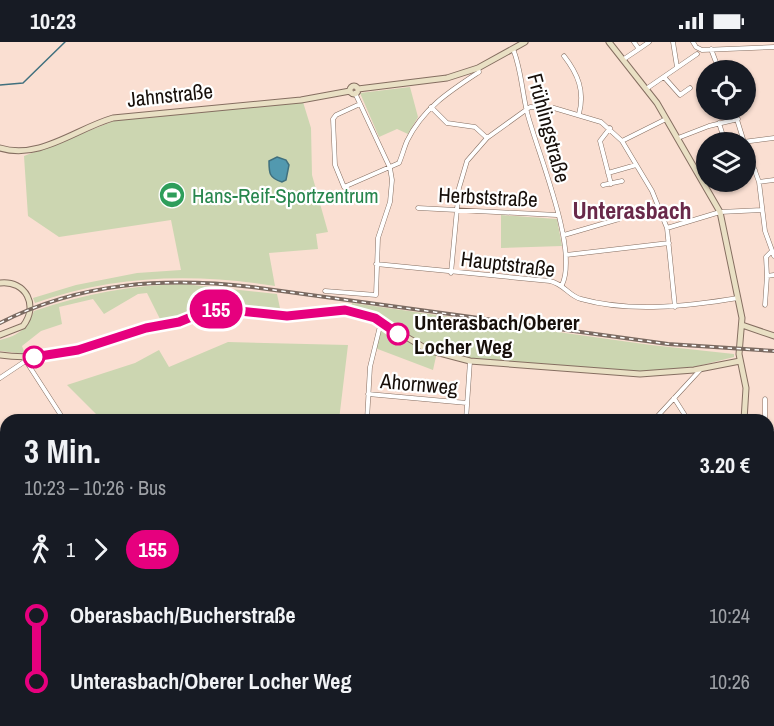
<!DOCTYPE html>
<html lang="de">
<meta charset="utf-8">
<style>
:root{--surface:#171b24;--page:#242831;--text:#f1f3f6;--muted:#9ea1a6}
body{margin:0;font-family:"Archivo Narrow",sans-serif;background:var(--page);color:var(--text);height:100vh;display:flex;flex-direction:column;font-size:22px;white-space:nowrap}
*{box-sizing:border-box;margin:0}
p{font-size:20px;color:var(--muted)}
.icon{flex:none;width:33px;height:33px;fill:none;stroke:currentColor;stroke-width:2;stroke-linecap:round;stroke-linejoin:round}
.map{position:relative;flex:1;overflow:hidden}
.details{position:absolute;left:0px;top:372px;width:774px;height:312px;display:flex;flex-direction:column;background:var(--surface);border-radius:18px 18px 0 0;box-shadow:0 2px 4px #0004}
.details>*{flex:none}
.badge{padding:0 12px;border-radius:20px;font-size:21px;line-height:39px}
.fabs{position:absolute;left:696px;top:18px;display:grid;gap:12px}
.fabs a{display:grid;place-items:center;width:60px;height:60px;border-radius:50%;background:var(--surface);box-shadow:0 2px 4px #0004;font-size:30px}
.map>.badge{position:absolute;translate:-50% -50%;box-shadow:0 0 0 3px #fff}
.legs{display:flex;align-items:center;gap:9px;height:66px;padding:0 24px;font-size:20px}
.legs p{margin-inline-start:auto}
.overview{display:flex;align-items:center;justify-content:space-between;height:102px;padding:0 24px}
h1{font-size:33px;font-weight:700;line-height:45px}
ul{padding:0 24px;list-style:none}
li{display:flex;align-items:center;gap:21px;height:66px;font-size:22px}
li i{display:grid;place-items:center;width:9px;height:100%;margin:0 8px;background:currentColor}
li i::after{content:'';width:15px;height:15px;margin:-8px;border:4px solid;border-radius:50%;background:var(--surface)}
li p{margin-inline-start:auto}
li:first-child i{background:linear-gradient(#0000 50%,currentColor 0)}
li:last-child i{background:linear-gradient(currentColor 50%,#0000 0)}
.status{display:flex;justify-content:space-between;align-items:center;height:42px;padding:0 30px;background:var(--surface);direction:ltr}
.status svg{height:16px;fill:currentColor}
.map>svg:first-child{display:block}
.green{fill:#ccd6b1}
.water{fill:#5299af;stroke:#40707e;stroke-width:1.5}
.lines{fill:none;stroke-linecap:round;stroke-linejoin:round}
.stream{stroke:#40707e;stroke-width:1.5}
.street-casing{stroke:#856e61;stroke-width:5}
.secondary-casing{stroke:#856e61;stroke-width:7}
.street{stroke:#fff;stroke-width:4}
.secondary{stroke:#e9e0c4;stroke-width:5}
.rail-casing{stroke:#7a6a61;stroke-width:4}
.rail{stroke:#fff;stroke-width:1.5;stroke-dasharray:4.5;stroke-linecap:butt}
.line-1-casing{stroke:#fff;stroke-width:14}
.line-1{stroke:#e6007e;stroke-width:9}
.stop-1-dot{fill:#fff;stroke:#e6007e;stroke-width:3}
.labels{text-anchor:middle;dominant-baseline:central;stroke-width:4.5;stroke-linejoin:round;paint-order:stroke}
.street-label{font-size:21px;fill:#170f0a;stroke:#fff}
.leisure-label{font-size:21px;fill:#27864d;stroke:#fff;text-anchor:start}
.stop-label{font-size:21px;font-weight:bold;fill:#170f0a;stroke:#fff;text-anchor:start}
.quarter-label{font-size:24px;font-weight:bold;fill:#69294a;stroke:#fff}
</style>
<div class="status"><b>10:23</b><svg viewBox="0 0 49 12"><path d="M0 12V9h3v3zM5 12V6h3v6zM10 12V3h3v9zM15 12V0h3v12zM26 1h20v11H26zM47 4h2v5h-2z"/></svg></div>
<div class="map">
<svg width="774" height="684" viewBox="0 0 774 684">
<rect width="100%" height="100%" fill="#fadfd2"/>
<path class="green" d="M 410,45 L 418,75 L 408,92 L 397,87 L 379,95 L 360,51 Z
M 303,60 L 311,86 L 312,133 L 328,190 L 316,192 L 318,207 L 269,211 L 275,244 C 193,231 114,233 35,261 L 33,256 L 76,243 L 137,231 L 181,228 L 171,178 L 59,195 L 28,174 L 24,114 L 119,77 Z
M 501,173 L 557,177 L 562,204 L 501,206 Z
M 184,242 L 277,252 L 281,271 L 219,264 L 162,281 L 147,251 L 138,252 L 104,272 L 93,257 L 59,265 L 62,282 L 41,289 L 22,304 L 25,312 L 0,309 L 0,298 C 20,293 26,287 34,269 C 84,252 131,243 184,242 Z
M 352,261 L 651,303 L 734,312 L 734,315 L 686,327 L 632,333 L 487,319 L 437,310 L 433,328 L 375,306 L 382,279 L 376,274 L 351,266 Z
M 228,300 L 348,303 L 339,378 L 102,378 L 67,343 L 135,321 L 159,308 L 169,325 Z
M 0,520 L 6,520 L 6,603 L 0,605 Z"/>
<path class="water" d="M 277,115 L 286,118 L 289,123 L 286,138 L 282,140 C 269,136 269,131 269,119 Z"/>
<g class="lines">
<path class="stream" d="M 0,43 L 23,41 L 65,0"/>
<g class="street-casing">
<path id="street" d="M 673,0 L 677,25
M 693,0 L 696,5 L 702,8 L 774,5
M 513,7 C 521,26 522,49 527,70 C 537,110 579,207 562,243
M 639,7 L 649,0
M 711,7 L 719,28
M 564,14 C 578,32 585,49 579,72
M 624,17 L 639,7 L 634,0
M 664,35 L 680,53 L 690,46
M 646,47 L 697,12
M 360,62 L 336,73 L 333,77 L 335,123 L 344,145 L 399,121 C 402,114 404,106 407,99 C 423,66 450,49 479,30 L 478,26
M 431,65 L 447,81 L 475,85 L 487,96
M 734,68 L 744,100
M 719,81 L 725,100
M 610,86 L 600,99 L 611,142
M 678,96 L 709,84 L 738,77
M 622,99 L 666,77
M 743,100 L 774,96
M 746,104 L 759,140 L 765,189 L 774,214
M 746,129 L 755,128
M 608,131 L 636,123
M 759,140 L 774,138
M 603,143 L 622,139
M 418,166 L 557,173
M 667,186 L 720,170 L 762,168
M 564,193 L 619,177
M 771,210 L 766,215 L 767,234 L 774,233
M 566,213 L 669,201
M 376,222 L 550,239 C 564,242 569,254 581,257 C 631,271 689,264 738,256
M 451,231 L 459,146 L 467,119 L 487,96 L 530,65 L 554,66 L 601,80 L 622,99 L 652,149 L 667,186 L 675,265
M 325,249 L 376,253 L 378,196 L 390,160 L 392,138 L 390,126 L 355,51
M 765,263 L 767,234
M 24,316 L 64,378
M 0,336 L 24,320
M 368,352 L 467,361
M 674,356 L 688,378
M 367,378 L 370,325 L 381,280
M 466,378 L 470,319
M 654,378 L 701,327
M 765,378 L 765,357
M 768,391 L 774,390
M 0,426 L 6,436
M 768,496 L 774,495
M 0,497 L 6,497"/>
</g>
<g class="secondary-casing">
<path id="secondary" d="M 609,0 L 657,61 L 720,170 L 742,276 L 739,312 L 746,346 L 744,378
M350 48a4 4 0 1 1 8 0a4 4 0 1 1-8 0Z
M 358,47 L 447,36 L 478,26 L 525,0
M 0,106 C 40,118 75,87 113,76 L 301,58 L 350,49
M 0,241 C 26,238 39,264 23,284 L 0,293
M 742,283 L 774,294
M 0,313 C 55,321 94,299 145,286 C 155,283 166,283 177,280 C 192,276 205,268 221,266 L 287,274 L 345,268 L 356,269 L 375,276 L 428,308 L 470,319 L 640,332 L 694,328 L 740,319
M 765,678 L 766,684"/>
</g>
<use href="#street" class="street"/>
<use href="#secondary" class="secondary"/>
<g class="rail-casing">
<path id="rail" d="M 0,281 C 80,240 165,235 252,245 L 668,302 L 774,309"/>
</g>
<use href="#rail" class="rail"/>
</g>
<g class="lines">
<g class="line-1-casing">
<path id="line-1" d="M 34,315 L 78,308 L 146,286 L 179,280 L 211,267 L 221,267 L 287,274 L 345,268 L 375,276 L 398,292"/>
</g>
<use href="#line-1" class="line-1"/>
</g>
<defs>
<g id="stadium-disc" transform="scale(1.35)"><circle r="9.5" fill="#2e9e5b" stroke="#fff"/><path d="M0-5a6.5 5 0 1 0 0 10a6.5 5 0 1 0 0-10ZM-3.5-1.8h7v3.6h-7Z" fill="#fff"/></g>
</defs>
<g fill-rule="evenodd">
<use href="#stadium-disc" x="172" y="153"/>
</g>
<g class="stop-1-dot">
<circle cx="398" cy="292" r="10"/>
<circle cx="34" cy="315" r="10"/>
</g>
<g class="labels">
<g class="street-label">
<text transform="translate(170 53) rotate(-6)">Jahnstraße</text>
<text transform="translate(549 86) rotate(75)">Frühlingstraße</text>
<text transform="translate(488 155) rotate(3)">Herbststraße</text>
<text transform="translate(508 222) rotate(7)">Hauptstraße</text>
<text transform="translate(419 342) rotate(5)">Ahornweg</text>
</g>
<g class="leisure-label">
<text x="192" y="153">Hans-Reif-Sportzentrum</text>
</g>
<g class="stop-label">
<text x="414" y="280">Unterasbach/Oberer<tspan x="414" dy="24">Locher Weg</tspan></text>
</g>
<g class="quarter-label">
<text x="632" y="168">Unterasbach</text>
</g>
</g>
</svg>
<div class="fabs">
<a><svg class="icon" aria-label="locate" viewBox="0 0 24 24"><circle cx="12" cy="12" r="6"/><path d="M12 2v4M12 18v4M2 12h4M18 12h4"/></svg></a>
<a><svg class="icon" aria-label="layers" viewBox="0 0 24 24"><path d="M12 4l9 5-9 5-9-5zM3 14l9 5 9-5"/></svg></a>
</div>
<b class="badge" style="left:216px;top:267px;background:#e6007e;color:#fff">155</b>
<section class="details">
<div class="overview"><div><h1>3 Min.</h1><p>10:23 – 10:26 · Bus</p></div><b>3.20 €</b></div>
<div class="legs"><svg class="icon" aria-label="walk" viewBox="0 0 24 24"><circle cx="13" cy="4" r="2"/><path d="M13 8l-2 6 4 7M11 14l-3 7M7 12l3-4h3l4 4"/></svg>1<svg class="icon" aria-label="forward" viewBox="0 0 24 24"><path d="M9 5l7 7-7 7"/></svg><b class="badge" style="background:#e6007e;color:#fff">155</b></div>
<ul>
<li><i style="color:#e6007e"></i><b>Oberasbach/Bucherstraße</b><p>10:24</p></li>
<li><i style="color:#e6007e"></i><b>Unterasbach/Oberer Locher Weg</b><p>10:26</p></li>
</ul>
</section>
</div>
